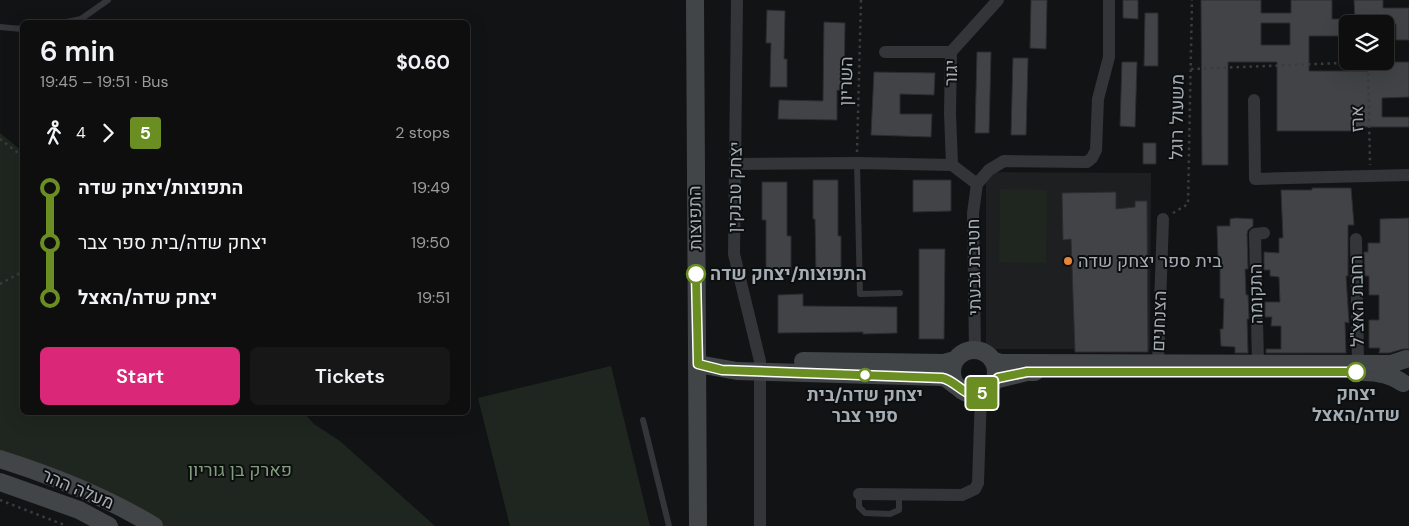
<!DOCTYPE html>
<meta charset="utf-8">
<style>
:root{--surface:#0e0e0f;--page:#171718;--text:#f1f3f6;--muted:#9b9c9e;--line:#2e2e2f;--accent:#db2777}
body{margin:0;font-family:"DM Sans",Heebo,sans-serif;background:var(--page);color:var(--text);height:100vh;display:flex;flex-direction:column;font-size:19px;white-space:nowrap}
*{box-sizing:border-box;margin:0}
p{font-size:16px;color:var(--muted)}
.icon{flex:none;width:28px;height:28px;fill:none;stroke:currentColor;stroke-width:2;stroke-linecap:round;stroke-linejoin:round}
.map{position:relative;flex:1;overflow:hidden}
.sheet{position:absolute;left:20px;top:20px;width:450px;height:395px;display:flex;flex-direction:column;background:var(--surface);border-radius:8px;box-shadow:0 5px 20px #0002,0 0 0 1px var(--line)}
.sheet>*{flex:none}
.badge{padding:0 10px;border-radius:4px;font-size:18px;line-height:32px}
.controls{position:absolute;left:1339px;top:15px;display:grid;gap:10px}
.controls a{display:grid;place-items:center;width:55px;height:55px;border-radius:8px;background:var(--surface);box-shadow:0 5px 20px #0002,0 0 0 1px var(--line);font-size:25px}
.map>.badge{position:absolute;translate:-50% -50%;box-shadow:0 0 0 2px #fff}
.legs{display:flex;align-items:center;gap:8px;height:55px;padding:0 20px;font-size:16px}
.legs p{margin-inline-start:auto}
.headline{display:flex;align-items:center;justify-content:space-between;height:85px;padding:0 20px}
h1{font-size:28px;font-weight:600;line-height:38px}
.primary-button{display:flex;gap:10px;margin-top:auto;padding:10px 20px}
.primary-button a{flex:1;height:58px;border-radius:8px;background:var(--accent);color:#fff;font-size:20px;font-weight:600;line-height:58px;text-align:center}
.primary-button a+a{background:var(--page);color:var(--text)}
ul{padding:0 20px;list-style:none}
li{display:flex;align-items:center;gap:18px;height:55px;font-size:19px}
li i{display:grid;place-items:center;width:8px;height:100%;margin:0 6px;background:currentColor}
li i::after{content:'';width:12px;height:12px;margin:-6px;border:4px solid;border-radius:50%;background:var(--surface)}
li p{margin-inline-start:auto}
li:first-child i{background:linear-gradient(#0000 50%,currentColor 0)}
li:last-child i{background:linear-gradient(currentColor 50%,#0000 0)}
.map>svg:first-child{display:block}
.built{fill:#1e1f21}
.green{fill:#1f261f}
.building{fill:#414347;stroke:#2c2d30;fill-rule:evenodd}
.lines{fill:none;stroke-linecap:round;stroke-linejoin:round}
.path{stroke:#3a3c3f;stroke-width:2.5;stroke-dasharray:2.5 4;stroke-linecap:butt}
.lane{stroke:#333539;stroke-width:6}
.street{stroke:#333539;stroke-width:12}
.secondary{stroke:#424548;stroke-width:18}
.line-1-casing{stroke:#fff;stroke-width:11}
.line-1{stroke:#6b8e23;stroke-width:8}
.poi-dot{fill:#e88536;stroke:#0d0e0f;stroke-width:2}
.stop-1-dot{fill:#fff;stroke:#6b8e23;stroke-width:2.5}
.labels{text-anchor:middle;dominant-baseline:central;stroke-width:4;stroke-linejoin:round;paint-order:stroke}
.street-label{font-size:18px;fill:#a4acb4;stroke:#0d0e0f}
.poi-label{font-size:18px;fill:#a4acb4;stroke:#0d0e0f;text-anchor:start}
.stop-label{font-size:18px;font-weight:bold;fill:#a4acb4;stroke:#0d0e0f}
.park-label{font-size:18px;fill:#819e7c;stroke:#0d0e0f}
</style>
<div class="map">
<svg width="1409" height="526" viewBox="0 0 1409 526">
<rect width="100%" height="100%" fill="#121314"/>
<path class="built" d="M 986,172 L 1151,173 L 1150,349 L 986,349 Z"/>
<path class="green" d="M 0,133 L 22,151 L 22,412 L 304,413 L 314,424 L 340,441 L 435,526 L 156,526 L 0,454 Z
M 1000,189 L 1047,190 L 1046,263 L 999,262 Z
M 611,366 L 650,526 L 510,526 L 478,398 Z"/>
<path class="building" d="M 1031,0 L 1047,0 L 1046,49 L 1030,48 Z
M 1123,0 L 1138,0 L 1138,19 L 1123,18 Z
M 1201,0 L 1261,0 L 1261,13 L 1291,13 L 1291,0 L 1332,0 L 1332,19 L 1348,19 L 1348,36 L 1309,36 L 1309,71 L 1368,71 L 1368,62 L 1409,62 L 1409,97 L 1382,98 L 1382,117 L 1409,117 L 1409,127 L 1352,127 L 1352,131 L 1277,131 L 1277,62 L 1228,62 L 1228,165 L 1202,165 ZM 1261,23 L 1290,23 L 1290,45 L 1261,45 Z
M 1354,0 L 1383,0 L 1383,8 L 1409,8 L 1409,40 L 1396,40 L 1396,24 L 1355,24 Z
M 767,10 L 785,11 L 784,59 L 787,59 L 787,87 L 770,87 L 771,43 L 766,43 Z
M 1145,13 L 1158,13 L 1158,66 L 1144,66 Z
M 824,22 L 845,23 L 844,91 L 837,90 L 837,120 L 778,119 L 779,100 L 823,101 Z
M 977,52 L 991,52 L 989,133 L 975,133 Z
M 1013,58 L 1028,58 L 1026,135 L 1011,135 Z
M 1122,62 L 1137,62 L 1135,127 L 1120,126 Z
M 874,72 L 935,73 L 934,95 L 900,94 L 900,114 L 932,114 L 931,137 L 871,135 Z
M 1143,143 L 1156,143 L 1156,164 L 1143,164 Z
M 813,180 L 838,180 L 838,236 L 841,236 L 841,274 L 816,275 L 815,219 L 813,219 Z
M 913,180 L 951,180 L 951,211 L 913,212 Z
M 762,182 L 787,182 L 787,236 L 791,236 L 791,274 L 766,275 L 766,220 L 762,220 Z
M 1312,188 L 1351,188 L 1354,225 L 1348,225 L 1348,276 L 1346,276 L 1349,323 L 1345,322 L 1346,353 L 1266,353 L 1266,349 L 1281,349 L 1281,326 L 1271,326 L 1272,317 L 1265,317 L 1265,302 L 1280,302 L 1279,277 L 1270,276 L 1270,270 L 1264,270 L 1264,252 L 1279,253 L 1279,238 L 1283,238 L 1281,190 L 1312,190 Z
M 1116,192 L 1116,209 L 1135,207 L 1135,201 L 1147,201 L 1148,352 L 1075,352 L 1071,239 L 1063,240 L 1062,193 Z
M 1236,218 L 1253,219 L 1253,226 L 1248,230 L 1247,234 L 1248,269 L 1245,269 L 1246,295 L 1248,295 L 1249,319 L 1247,319 L 1248,353 L 1235,353 L 1235,347 L 1221,346 L 1220,329 L 1223,329 L 1224,299 L 1220,298 L 1220,259 L 1218,259 L 1217,226 L 1230,226 L 1230,219 Z
M 1409,218 L 1409,349 L 1403,349 L 1389,353 L 1379,353 L 1380,348 L 1369,348 L 1369,320 L 1379,320 L 1379,295 L 1369,295 L 1369,276 L 1365,276 L 1364,252 L 1368,252 L 1368,243 L 1380,243 L 1380,219 Z
M 919,249 L 945,249 L 944,339 L 919,339 Z
M 803,294 L 803,306 L 897,307 L 897,333 L 863,334 L 863,332 L 778,333 L 778,295 Z"/>
<g class="lines">
<path class="path" d="M 1191,69 L 1368,62 L 1370,165
M 0,139 L 22,156
M 857,152 L 861,0
M 1173,213 L 1188,204 L 1192,0
M 0,284 L 22,272
M 0,500 L 67,526"/>
<path class="lane" d="M 67,22 L 81,19 L 108,0
M 0,27 L 22,29
M 857,163 L 860,294 L 900,293
M 643,420 L 669,526
M 859,494 L 859,507 L 865,513 L 890,514 L 899,510 L 899,495"/>
<path class="street" d="M 737,0 L 734,254 L 760,361 L 760,526
M 885,52 L 951,52
M 1254,100 L 1255,179 L 1409,175
M 736,164 L 857,163 L 952,165 L 977,184 L 989,170 L 1004,161 L 1087,162 L 1092,158 L 1096,150 L 1098,99 L 1109,57 L 1109,0
M 952,165 L 950,113 L 951,52 L 998,0
M 1356,239 L 1358,363
M 975,350 L 973,213 L 977,184
M 1158,363 L 1163,219
M 1258,363 L 1255,234 L 1264,233
M 859,494 L 962,495 L 975,489 L 978,483 L 981,393"/>
<path class="secondary" d="M 695,0 C 695,175 698,351 698,526
M952 372a22 22 0 1 1 44 0a22 22 0 1 1-44 0Z
M 992,360 L 1001,363 L 1391,364 L 1406,359
M 803,361 L 944,363 L 955,360
M 698,364 L 737,371 L 942,377 L 947,379 L 956,386
M 1363,372 C 1377,372 1392,375 1403,383
M 994,380 L 1027,372 L 1035,372
M 0,459 C 54,476 105,496 154,526
M 0,482 L 79,510 L 109,526"/>
</g>
<g class="lines">
<g class="line-1-casing">
<path id="line-1" d="M 696,274 L 698,364 L 722,370 L 942,378 C 959,381 968,405 988,390 C 992,386 993,381 998,378 L 1027,372 L 1356,372"/>
</g>
<use href="#line-1" class="line-1"/>
</g>
<circle class="poi-dot" cx="1068" cy="261" r="5"/>
<g class="stop-1-dot">
<circle cx="696" cy="274" r="9"/>
<circle cx="1356" cy="372" r="9"/>
<circle cx="865" cy="375" r="6"/>
</g>
<g class="labels">
<g class="street-label">
<text transform="translate(951 73) rotate(-89)">יגור</text>
<text transform="translate(846 81) rotate(-89)">השריון</text>
<text transform="translate(1177 117) rotate(-89)">משעול רוגל</text>
<text transform="translate(1357 119) rotate(-91)">ארז</text>
<text transform="translate(735 187) rotate(-89)">יצחק טבנקין</text>
<text transform="translate(695 218) rotate(-91)">התפוצות</text>
<text transform="translate(974 267) rotate(-91)">חטיבת גבעתי</text>
<text transform="translate(1256 294) rotate(-91)">התקומה</text>
<text transform="translate(1357 301) rotate(-91)">רחבת האצ"ל</text>
<text transform="translate(1159 321) rotate(-88)">הצנחנים</text>
<text transform="translate(78 489) rotate(23)">מעלה ההר</text>
</g>
<g class="poi-label">
<text x="1078" y="261">בית ספר יצחק שדה</text>
</g>
<g class="stop-label">
<text x="710" y="274" text-anchor="start">התפוצות/יצחק שדה</text>
<text x="1356" y="394">יצחק<tspan x="1356" dy="21">שדה/האצל</tspan></text>
<text x="865" y="395">יצחק שדה/בית<tspan x="865" dy="21">ספר צבר</tspan></text>
</g>
<g class="park-label">
<text x="240" y="470">פארק בן גוריון</text>
</g>
</g>
</svg>
<div class="controls">
<a><svg class="icon" aria-label="layers" viewBox="0 0 24 24"><path d="M12 4l9 5-9 5-9-5zM3 14l9 5 9-5"/></svg></a>
</div>
<b class="badge" style="left:982px;top:393px;background:#6b8e23;color:#fff">5</b>
<section class="sheet">
<div class="headline"><div><h1>6 min</h1><p>19:45 – 19:51 · Bus</p></div><b>$0.60</b></div>
<div class="legs"><svg class="icon" aria-label="walk" viewBox="0 0 24 24"><circle cx="13" cy="4" r="2"/><path d="M13 8l-2 6 4 7M11 14l-3 7M7 12l3-4h3l4 4"/></svg>4<svg class="icon" aria-label="forward" viewBox="0 0 24 24"><path d="M9 5l7 7-7 7"/></svg><b class="badge" style="background:#6b8e23;color:#fff">5</b><p>2 stops</p></div>
<ul>
<li><i style="color:#6b8e23"></i><b>התפוצות/יצחק שדה</b><p>19:49</p></li>
<li><i style="color:#6b8e23"></i><span>יצחק שדה/בית ספר צבר</span><p>19:50</p></li>
<li><i style="color:#6b8e23"></i><b>יצחק שדה/האצל</b><p>19:51</p></li>
</ul>
<div class="primary-button"><a>Start</a><a>Tickets</a></div>
</section>
</div>
